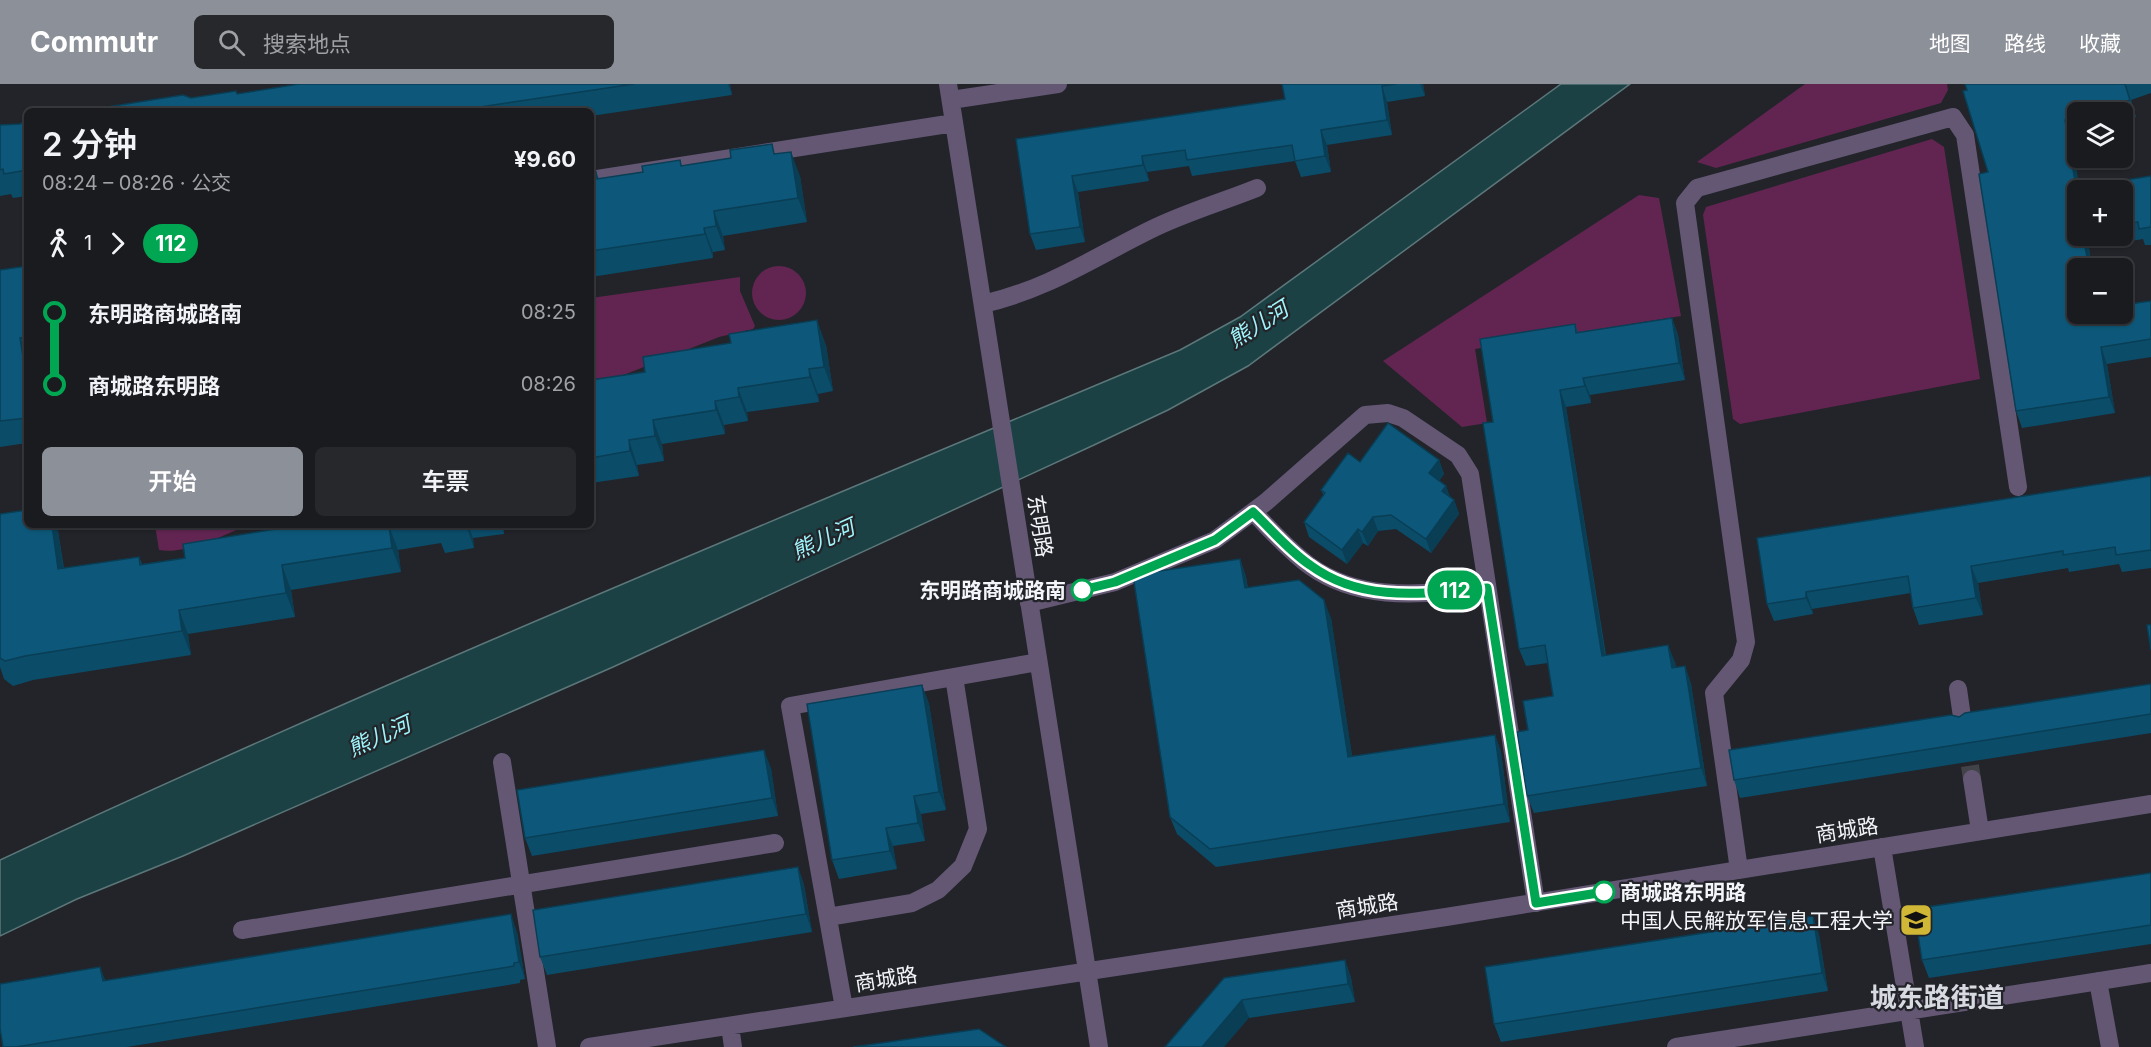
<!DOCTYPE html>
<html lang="zh">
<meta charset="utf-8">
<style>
:root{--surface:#1a1b1f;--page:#27282c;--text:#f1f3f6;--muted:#9fa1a4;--line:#38393d;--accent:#8c9099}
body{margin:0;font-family:Inter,"Noto Sans SC",sans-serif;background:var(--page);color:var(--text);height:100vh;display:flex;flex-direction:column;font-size:22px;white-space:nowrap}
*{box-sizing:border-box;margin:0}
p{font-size:20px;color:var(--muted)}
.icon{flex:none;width:33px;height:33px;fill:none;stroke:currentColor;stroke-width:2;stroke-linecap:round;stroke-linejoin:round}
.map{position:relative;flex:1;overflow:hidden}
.side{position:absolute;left:24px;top:24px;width:570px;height:420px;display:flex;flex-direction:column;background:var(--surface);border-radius:9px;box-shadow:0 2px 4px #0004,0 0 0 2px var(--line)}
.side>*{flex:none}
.badge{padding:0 12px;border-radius:20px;font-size:21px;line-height:39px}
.buttons{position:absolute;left:2067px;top:18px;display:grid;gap:12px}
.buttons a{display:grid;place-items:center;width:66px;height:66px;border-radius:9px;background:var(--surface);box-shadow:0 2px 4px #0004,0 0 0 2px var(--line);font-size:30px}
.map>.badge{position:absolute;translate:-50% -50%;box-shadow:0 0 0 3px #fff}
.legs{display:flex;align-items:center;gap:9px;height:66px;padding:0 18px;font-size:20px}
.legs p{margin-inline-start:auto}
.head{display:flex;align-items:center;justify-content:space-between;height:102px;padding:0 18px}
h1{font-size:33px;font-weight:600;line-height:45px}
.action{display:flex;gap:12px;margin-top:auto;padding:12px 18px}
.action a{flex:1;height:69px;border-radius:9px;background:var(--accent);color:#fff;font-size:24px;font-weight:600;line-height:69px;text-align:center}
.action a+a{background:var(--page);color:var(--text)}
ul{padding:0 18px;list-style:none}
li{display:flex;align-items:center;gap:21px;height:72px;font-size:22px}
li i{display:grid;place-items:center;width:9px;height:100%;margin:0 8px;background:currentColor}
li i::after{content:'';width:15px;height:15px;margin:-8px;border:4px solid;border-radius:50%;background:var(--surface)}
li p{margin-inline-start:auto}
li:first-child i{background:linear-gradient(#0000 50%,currentColor 0)}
li:last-child i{background:linear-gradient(currentColor 50%,#0000 0)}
header{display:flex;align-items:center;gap:36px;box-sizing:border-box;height:84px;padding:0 30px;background:var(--accent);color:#fff}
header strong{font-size:28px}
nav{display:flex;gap:33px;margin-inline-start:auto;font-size:21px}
.search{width:420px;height:54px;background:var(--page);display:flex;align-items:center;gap:15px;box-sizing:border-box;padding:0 21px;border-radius:9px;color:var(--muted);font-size:22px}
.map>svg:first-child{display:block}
.green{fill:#622551}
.water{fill:#1b4144;stroke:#5c777a;stroke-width:1.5}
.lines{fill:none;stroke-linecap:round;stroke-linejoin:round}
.minor-tunnel{stroke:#414348;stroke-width:18;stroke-dasharray:18 9;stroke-linecap:butt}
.minor{stroke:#645774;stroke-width:18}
.wall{fill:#0b4c69;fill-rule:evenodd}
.shaded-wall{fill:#093e55}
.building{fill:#0d587a;stroke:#093e55;stroke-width:1.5}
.line-1-casing{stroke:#fff;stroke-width:14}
.line-1{stroke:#00a651;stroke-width:9}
.stop-1-dot{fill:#fff;stroke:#00a651;stroke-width:3}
.labels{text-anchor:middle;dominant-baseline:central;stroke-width:4.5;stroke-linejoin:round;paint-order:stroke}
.street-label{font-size:21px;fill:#f3f5f9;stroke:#222429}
.stop-label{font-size:21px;font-weight:bold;fill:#f3f5f9;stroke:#222429;text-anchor:end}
.poi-label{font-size:21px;fill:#f3f5f9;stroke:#222429;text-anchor:end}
.water-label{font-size:22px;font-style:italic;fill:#9ff5fb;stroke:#222429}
.district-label{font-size:27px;font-weight:bold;fill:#d8dae2;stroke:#222429}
</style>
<header>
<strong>Commutr</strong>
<div class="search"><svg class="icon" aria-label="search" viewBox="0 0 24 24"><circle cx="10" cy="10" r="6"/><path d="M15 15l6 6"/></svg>搜索地点</div>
<nav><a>地图</a><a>路线</a><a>收藏</a></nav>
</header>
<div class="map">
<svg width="2151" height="963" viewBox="0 0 2151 963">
<rect width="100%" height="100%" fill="#222429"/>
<path class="green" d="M 1805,0 L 1947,0 L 1948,6 L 1941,19 L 1716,84 L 1697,78 Z
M 1932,55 L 1944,63 L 1980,295 L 1740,340 L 1733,335 L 1703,131 L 1706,123 Z
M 1639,111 L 1659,114 L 1681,232 L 1475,265 L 1487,339 L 1462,343 L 1383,277 Z
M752 209a27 27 0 1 1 54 0a27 27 0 1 1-54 0Z
M 740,193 L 740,207 L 755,242 L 753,245 L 719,253 L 591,304 L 591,214 Z
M 155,441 L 247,441 C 223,452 184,471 159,466 Z"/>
<path class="water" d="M 1561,0 L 1630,0 L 1248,282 L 1168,326 L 1094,361 L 613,583 L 183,772 L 77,815 L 0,852 L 0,776 C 388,594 785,432 1180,266 L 1240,233 Z"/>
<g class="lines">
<path class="minor-tunnel" d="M 1966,655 L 1972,695"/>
<path class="minor" d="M 948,0 L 1099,963
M 951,16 L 1058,0
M 591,96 L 954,39
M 983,220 C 1048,205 1091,175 1150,146 C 1184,129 1222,118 1257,104
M 1253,428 C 1271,446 1289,467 1310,482 C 1363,520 1426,509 1487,504
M 1029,519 L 1115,498 L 1215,456 L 1266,418 L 1365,331 L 1388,329 L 1403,334 L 1458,371 L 1470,390 L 1536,819
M 1958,605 L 1963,640
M 502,678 L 547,963
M 1972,695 L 1980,747
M 1882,763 L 1915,963
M 1739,786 L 1714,609 L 1741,576 L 1746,558 L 1685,119 L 1697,104 L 1953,33 L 1965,51 L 2018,403
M 828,833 L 912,819 L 938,806 L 963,782 L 978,745 L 954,593
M 242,846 L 775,759
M 2098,897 L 2110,963
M 844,924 L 790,622 L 1038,578
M 730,942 L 733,963
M 589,963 L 1446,833 L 2151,720
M 1676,963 L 2151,889"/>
</g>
<path class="wall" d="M 299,0 L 730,0 L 732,11 L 591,32 L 591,27 L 82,27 L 191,14 L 236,7 L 237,10 Z
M 1282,0 L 1423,0 L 1425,12 L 1387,18 L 1392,51 L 1327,61 L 1331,88 L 1301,93 L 1295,77 L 1192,92 L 1189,82 L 1147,88 L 1149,97 L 1078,108 L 1085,158 L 1036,166 L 1030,150 L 1016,55 L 1285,15 Z
M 1965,0 L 2151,0 L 2151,9 L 2131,16 L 2136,33 L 2122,37 L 2122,28 L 2078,28 L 2078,51 L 2071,53 L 2079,104 L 2151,92 L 2151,161 L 2145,161 L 2143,155 L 2089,164 L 2092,184 L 2078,184 L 2078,230 L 2151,217 L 2151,273 L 2107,280 L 2115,329 L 2022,344 L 2016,327 L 1988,88 ZM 2122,106 L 2122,152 L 2078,152 Z
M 27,36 L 27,112 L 13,114 L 11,110 L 0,112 L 0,41 L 20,40 Z
M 776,70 L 800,92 L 807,138 L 723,152 L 725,166 L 713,168 L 713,174 L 591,193 L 591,89 L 596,88 L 599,95 L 643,88 L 680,76 L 682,82 Z
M 27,182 L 27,359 L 0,363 L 0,186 Z
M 1672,234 L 1678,251 L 1685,296 L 1590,311 L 1591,319 L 1566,323 L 1606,571 L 1675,578 L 1676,584 L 1685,582 L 1691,600 L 1707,702 L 1534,729 L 1527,712 L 1528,646 L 1553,612 L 1548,579 L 1526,582 L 1519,565 L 1493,338 L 1575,240 L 1578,248 Z
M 826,261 L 833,307 L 818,310 L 819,318 L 747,328 L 748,337 L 724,341 L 725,350 L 662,360 L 664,377 L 637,381 L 639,392 L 591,399 L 591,296 Z
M 1439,376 L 1444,390 L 1439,397 L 1446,402 L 1450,413 L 1454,416 L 1459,430 L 1431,469 L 1396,445 L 1378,447 L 1368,462 L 1363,459 L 1347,480 L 1309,453 L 1304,438 L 1324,412 L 1321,406 L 1360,378 Z
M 2151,392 L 2151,484 L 2122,488 L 2119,480 L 2069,488 L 2068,484 L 1978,499 L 1983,531 L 1919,541 L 1913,524 L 1911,509 L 1812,525 L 1813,530 L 1774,537 L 1767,520 Z
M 0,430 L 58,447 L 64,484 L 139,473 L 142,480 L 185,474 L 288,443 L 288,441 L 503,441 L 504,450 L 473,454 L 474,464 L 445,469 L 441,459 L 398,466 L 401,488 L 291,506 L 295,533 L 188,550 L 191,571 L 33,596 L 13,602 L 4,595 L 0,583 Z
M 1240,475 L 1246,493 L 1248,504 L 1331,534 L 1352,672 L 1495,651 L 1501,668 L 1510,738 L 1216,783 L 1177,750 L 1170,733 Z
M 2151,600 L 2151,649 L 1740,714 L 1734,696 L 1959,633 Z
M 922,601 L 929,620 L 946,726 L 921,730 L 925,757 L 893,762 L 897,785 L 839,795 L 832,776 Z
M 771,684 L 778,732 L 532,772 L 525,754 Z
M 798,783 L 804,801 L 812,848 L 547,891 L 540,873 Z
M 2151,789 L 2151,860 L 1929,894 L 1922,876 Z
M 1813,832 L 1819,851 L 1828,907 L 1501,958 L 1494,940 Z
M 517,848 L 525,895 L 520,896 L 520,899 L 127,963 L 3,963 L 105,897 Z
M 1345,876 L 1351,894 L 1355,918 L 1249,934 L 1224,894 Z"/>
<path class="shaded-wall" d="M 728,0 L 730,0 L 732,11 Z
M 1420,0 L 1423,0 L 1425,12 Z
M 1382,2 L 1387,18 L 1392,51 L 1387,36 Z
M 2065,36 L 2071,53 L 2080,106 L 2076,104 Z
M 1321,46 L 1327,61 L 1331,88 L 1325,72 Z
M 791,68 L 800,92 L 807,138 L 798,114 Z
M 1142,72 L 1147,88 L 1149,97 L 1143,81 Z
M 1072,92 L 1078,108 L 1085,158 L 1080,143 Z
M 714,127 L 723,152 L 725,166 L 716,142 Z
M 704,144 L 713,168 L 713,174 L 705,150 Z
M 2083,152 L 2084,152 L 2089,164 L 2092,184 L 2089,184 Z
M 1672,234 L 1678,251 L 1685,296 L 1679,279 Z
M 817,236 L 826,261 L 833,307 L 824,283 Z
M 20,254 L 27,272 L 27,297 Z
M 2101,263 L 2107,280 L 2115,329 L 2109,313 Z
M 809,285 L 818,310 L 819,318 L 810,293 Z
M 1583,294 L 1590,311 L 1591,319 L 1585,302 Z
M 738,304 L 747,328 L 748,337 L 739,313 Z
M 1560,306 L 1566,323 L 1608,589 L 1602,572 Z
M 715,317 L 724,341 L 725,350 L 716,326 Z
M 653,336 L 662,360 L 664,377 L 655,352 Z
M 629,356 L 637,381 L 639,392 L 630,367 Z
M 1439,376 L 1444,390 L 1434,403 L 1429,389 Z
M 1446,402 L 1451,416 L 1442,407 Z
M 1454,416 L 1459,430 L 1431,469 L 1426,455 Z
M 1373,433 L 1378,447 L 1368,462 L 1362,448 Z
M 52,441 L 56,441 L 58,447 L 67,510 L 58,485 Z
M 466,441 L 468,441 L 473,454 L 474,464 Z
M 389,442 L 398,466 L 401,488 L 392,464 Z
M 1358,445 L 1363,459 L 1347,480 L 1342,466 Z
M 1240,475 L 1246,493 L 1251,522 L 1245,504 Z
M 282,481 L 291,506 L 295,533 L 286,509 Z
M 1971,482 L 1978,499 L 1983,531 L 1976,514 Z
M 1806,508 L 1812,525 L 1813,530 L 1806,514 Z
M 1324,516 L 1331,534 L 1355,691 L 1348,673 Z
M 179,526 L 188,550 L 191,571 L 182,547 Z
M 1668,561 L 1675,578 L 1678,602 L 1672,584 Z
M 1685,582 L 1691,600 L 1707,702 L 1701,684 Z
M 922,601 L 929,620 L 946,726 L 939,708 Z
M 1495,651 L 1501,668 L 1510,738 L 1504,720 Z
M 764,666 L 771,684 L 778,732 L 772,714 Z
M 914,712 L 921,730 L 925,757 L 918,739 Z
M 886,744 L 893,762 L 897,785 L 890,767 Z
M 798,783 L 804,801 L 812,848 L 806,830 Z
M 511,830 L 517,848 L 525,895 L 519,878 Z
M 1813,832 L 1819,851 L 1828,907 L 1822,889 Z
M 1345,876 L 1351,894 L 1355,918 L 1348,900 Z
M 100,883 L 107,900 L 103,897 Z
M 1242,916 L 1249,934 L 1224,963 L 1202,963 Z"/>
<path class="building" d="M 299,0 L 634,0 L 453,27 L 82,27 L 183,11 L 191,14 L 236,7 L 237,10 Z
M 1282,0 L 1396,0 L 1382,2 L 1387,36 L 1321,46 L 1325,72 L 1295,77 L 1292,61 L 1187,76 L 1185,66 L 1142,72 L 1143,81 L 1072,92 L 1080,143 L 1030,150 L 1016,55 L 1285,15 Z
M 1965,0 L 2125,0 L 2130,16 L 2090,28 L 2078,28 L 2078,32 L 2065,36 L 2076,104 L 2151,92 L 2151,143 L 2139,145 L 2138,138 L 2122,140 L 2122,106 L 2078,106 L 2078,152 L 2083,152 L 2089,184 L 2078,184 L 2078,230 L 2122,230 L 2122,221 L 2151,217 L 2151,255 L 2101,263 L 2109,313 L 2016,327 L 1979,90 L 1988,88 L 1963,7 L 1967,6 Z
M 27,36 L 27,86 L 4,90 L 3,85 L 0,86 L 0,41 L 20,40 Z
M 772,60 L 774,70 L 791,68 L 798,114 L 714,127 L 716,142 L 704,144 L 705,150 L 591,167 L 591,89 L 596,88 L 597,95 L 643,88 L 642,82 L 680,76 L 681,82 L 731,74 L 730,66 Z
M 27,182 L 27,253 L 20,254 L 27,297 L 27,334 L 0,337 L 0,186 Z
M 1672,234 L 1679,279 L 1583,294 L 1585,302 L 1560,306 L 1602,572 L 1668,561 L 1672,584 L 1685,582 L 1701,684 L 1527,712 L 1517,648 L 1528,646 L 1523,617 L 1553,612 L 1545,561 L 1519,565 L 1483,339 L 1493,338 L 1480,255 L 1575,240 L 1576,249 Z
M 817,236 L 824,283 L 809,285 L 810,293 L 738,304 L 739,313 L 715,317 L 716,326 L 653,336 L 655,352 L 629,356 L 630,367 L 591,374 L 591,296 L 645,288 L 643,273 L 731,259 L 729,250 Z
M 1388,339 L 1439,376 L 1429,389 L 1446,402 L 1442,407 L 1454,416 L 1426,455 L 1391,431 L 1373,433 L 1362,448 L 1358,445 L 1342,466 L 1304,438 L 1325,409 L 1321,406 L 1348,369 L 1360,378 Z
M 2151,392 L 2151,466 L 2116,471 L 2115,463 L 2063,471 L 2063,467 L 1971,482 L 1976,514 L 1913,524 L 1908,492 L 1806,508 L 1806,514 L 1767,520 L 1757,454 Z
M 27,426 L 27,441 L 52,441 L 58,485 L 139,473 L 140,481 L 185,474 L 183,460 L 288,443 L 288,441 L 394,441 L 389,442 L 392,464 L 282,481 L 286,509 L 179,526 L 182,547 L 25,572 L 5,577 L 0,574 L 0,430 Z
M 435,441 L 455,441 L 436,444 Z
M 1240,475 L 1245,504 L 1299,496 L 1324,516 L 1348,673 L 1495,651 L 1504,720 L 1210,765 L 1170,733 L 1133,491 Z
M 2147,541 L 2151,541 L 2151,566 Z
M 2151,600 L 2151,630 L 1734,696 L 1729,666 L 1951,631 L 1959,633 L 1965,629 Z
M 922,601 L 939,708 L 914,712 L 918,739 L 886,744 L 890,767 L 832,776 L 807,620 Z
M 764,666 L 772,714 L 525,754 L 517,706 Z
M 798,783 L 806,830 L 540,873 L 533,826 Z
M 2151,789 L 2151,841 L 1922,876 L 1914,825 Z
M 511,830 L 519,878 L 514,879 L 514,882 L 16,963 L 3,963 L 0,944 L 0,900 L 100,883 L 103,897 Z
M 1813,832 L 1822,889 L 1494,940 L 1485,883 Z
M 1345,876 L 1348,900 L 1242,916 L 1202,963 L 1165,963 L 1224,894 Z
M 979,945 L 1006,963 L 853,963 Z"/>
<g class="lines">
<g class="line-1-casing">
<path id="line-1" d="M 1082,506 L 1115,498 L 1215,456 L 1253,428 C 1271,445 1289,467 1310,481 C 1363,520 1426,509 1487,504 L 1536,819 L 1604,808"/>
</g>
<use href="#line-1" class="line-1"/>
</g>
<defs>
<g id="university-square" transform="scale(1.725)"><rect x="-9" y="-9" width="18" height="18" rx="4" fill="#d1b736" stroke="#222429"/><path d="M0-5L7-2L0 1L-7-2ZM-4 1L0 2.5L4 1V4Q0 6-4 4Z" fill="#111"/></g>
</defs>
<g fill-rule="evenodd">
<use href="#university-square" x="1916" y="836"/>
</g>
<g class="stop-1-dot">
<circle cx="1082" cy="506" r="10"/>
<circle cx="1604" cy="808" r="10"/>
</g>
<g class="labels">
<g class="street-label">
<text transform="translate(1040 442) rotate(81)">东明路</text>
<text transform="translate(1847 746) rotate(-9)">商城路</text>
<text transform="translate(1367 822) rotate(-9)">商城路</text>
<text transform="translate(886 895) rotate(-9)">商城路</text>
</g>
<g class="stop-label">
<text x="1066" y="506">东明路商城路南</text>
<text x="1620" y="808" text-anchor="start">商城路东明路</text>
</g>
<g class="poi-label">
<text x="1893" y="836">中国人民解放军信息工程大学</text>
</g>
<g class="water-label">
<text transform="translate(1258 240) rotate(-32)">熊儿河</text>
<text transform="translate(823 455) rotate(-24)">熊儿河</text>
<text transform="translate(379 652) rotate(-24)">熊儿河</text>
</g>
<g class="district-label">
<text x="1937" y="913">城东路街道</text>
</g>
</g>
</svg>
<div class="buttons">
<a><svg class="icon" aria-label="layers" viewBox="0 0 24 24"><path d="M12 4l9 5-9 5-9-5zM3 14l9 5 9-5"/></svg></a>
<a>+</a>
<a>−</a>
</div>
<b class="badge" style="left:1455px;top:506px;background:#00a651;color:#fff">112</b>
<section class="side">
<div class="head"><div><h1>2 分钟</h1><p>08:24 – 08:26 · 公交</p></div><b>¥9.60</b></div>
<div class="legs"><svg class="icon" aria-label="walk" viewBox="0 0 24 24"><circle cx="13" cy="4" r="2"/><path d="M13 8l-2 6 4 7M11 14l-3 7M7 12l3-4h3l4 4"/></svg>1<svg class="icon" aria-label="forward" viewBox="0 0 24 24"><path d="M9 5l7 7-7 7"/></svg><b class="badge" style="background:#00a651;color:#fff">112</b></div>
<ul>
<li><i style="color:#00a651"></i><b>东明路商城路南</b><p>08:25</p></li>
<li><i style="color:#00a651"></i><b>商城路东明路</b><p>08:26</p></li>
</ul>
<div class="action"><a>开始</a><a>车票</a></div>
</section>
</div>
